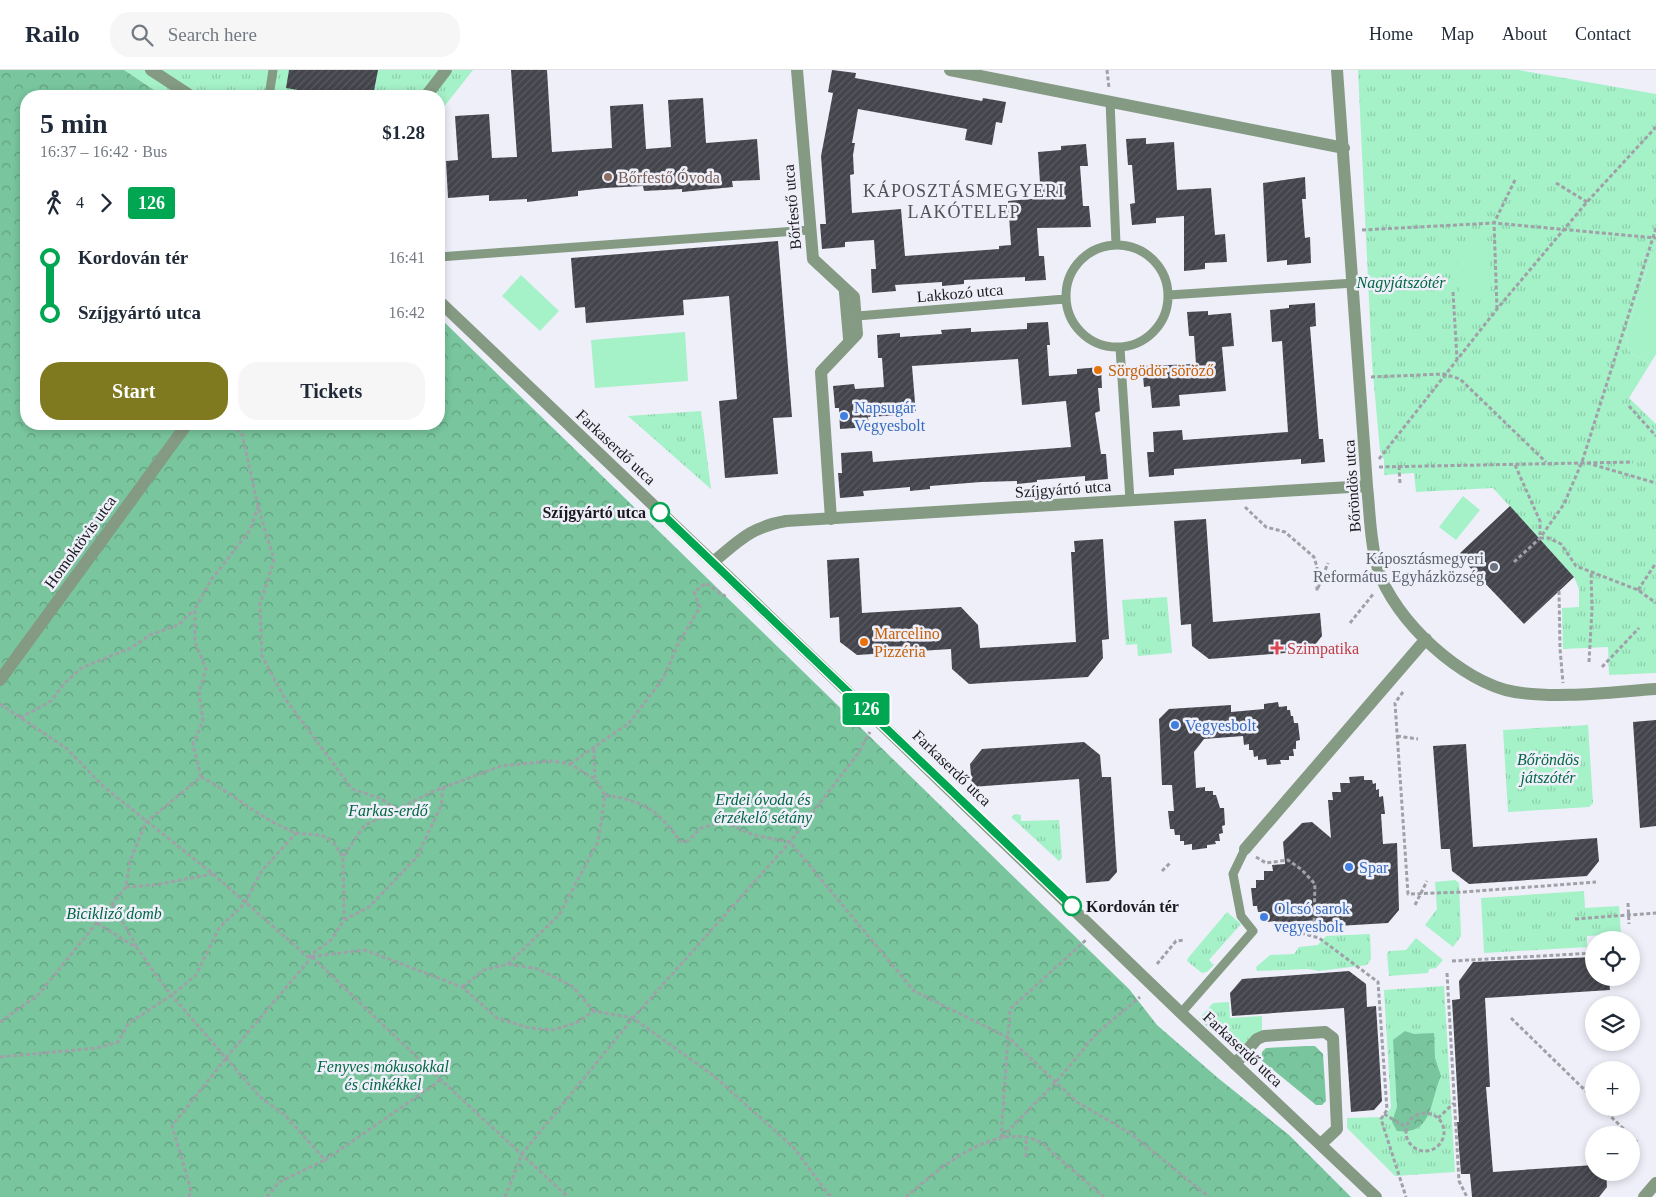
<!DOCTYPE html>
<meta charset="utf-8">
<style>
:root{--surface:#fff;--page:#f6f6f7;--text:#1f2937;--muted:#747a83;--line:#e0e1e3;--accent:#7f791f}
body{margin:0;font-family:Georgia,serif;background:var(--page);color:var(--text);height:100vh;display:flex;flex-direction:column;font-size:19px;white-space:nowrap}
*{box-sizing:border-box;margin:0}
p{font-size:16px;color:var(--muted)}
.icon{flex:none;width:28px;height:28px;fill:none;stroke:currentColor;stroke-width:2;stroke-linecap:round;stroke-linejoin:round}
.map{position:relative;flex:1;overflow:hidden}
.panel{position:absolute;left:20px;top:20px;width:425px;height:340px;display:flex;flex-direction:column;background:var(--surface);border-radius:20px;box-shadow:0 2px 8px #0003}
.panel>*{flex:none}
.badge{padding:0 10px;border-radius:4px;font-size:18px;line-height:32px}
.fabs{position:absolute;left:1585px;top:861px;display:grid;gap:10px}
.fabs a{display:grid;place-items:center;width:55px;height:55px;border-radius:50%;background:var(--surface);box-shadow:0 2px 8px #0003;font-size:25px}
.map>.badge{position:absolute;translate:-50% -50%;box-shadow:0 0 0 2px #fff}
.legs{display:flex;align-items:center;gap:8px;height:55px;padding:0 20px;font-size:16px}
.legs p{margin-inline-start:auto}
.headline{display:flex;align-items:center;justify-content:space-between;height:85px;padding:0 20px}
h1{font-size:28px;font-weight:700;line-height:38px}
.cta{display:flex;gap:10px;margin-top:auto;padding:10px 20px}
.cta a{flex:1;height:58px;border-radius:20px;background:var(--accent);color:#fff;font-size:20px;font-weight:700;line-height:58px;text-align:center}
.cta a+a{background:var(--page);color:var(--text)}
ul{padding:0 20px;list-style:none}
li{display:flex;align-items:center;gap:18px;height:55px;font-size:19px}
li i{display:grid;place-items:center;width:8px;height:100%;margin:0 6px;background:currentColor}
li i::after{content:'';width:12px;height:12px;margin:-6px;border:4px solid;border-radius:50%;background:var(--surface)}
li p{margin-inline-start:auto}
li:first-child i{background:linear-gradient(#0000 50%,currentColor 0)}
li:last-child i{background:linear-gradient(currentColor 50%,#0000 0)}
header{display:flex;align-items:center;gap:30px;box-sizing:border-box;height:70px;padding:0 25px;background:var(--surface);border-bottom:1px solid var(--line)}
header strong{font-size:24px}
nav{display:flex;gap:28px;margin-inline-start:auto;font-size:18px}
.search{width:350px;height:45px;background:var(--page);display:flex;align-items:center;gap:12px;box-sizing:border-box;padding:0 18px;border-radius:20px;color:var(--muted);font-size:19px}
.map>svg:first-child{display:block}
.grass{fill:url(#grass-tufts)}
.forest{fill:url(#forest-crowns)}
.garden{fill:#a5f1c8}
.building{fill:url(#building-hatch)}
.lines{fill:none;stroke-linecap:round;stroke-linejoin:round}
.path{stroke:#a0a0a8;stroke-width:3;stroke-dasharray:4 2.5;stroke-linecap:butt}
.service{stroke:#849a82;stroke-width:9}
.minor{stroke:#849a82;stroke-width:12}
.tertiary{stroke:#849a82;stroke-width:12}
.line-1-casing{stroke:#fff;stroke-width:11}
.line-1{stroke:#00a651;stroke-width:8}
.education-dot{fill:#8d6e63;stroke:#efeffa;stroke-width:2}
.food-dot{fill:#e8710a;stroke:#efeffa;stroke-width:2}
.shop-dot{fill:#3f7fe0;stroke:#efeffa;stroke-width:2}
.stop-1-dot{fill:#fff;stroke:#00a651;stroke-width:2.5}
.worship-dot{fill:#6b7280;stroke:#efeffa;stroke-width:2}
.health-dot{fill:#e0444e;stroke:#efeffa;stroke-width:2}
.labels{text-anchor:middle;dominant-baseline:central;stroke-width:5;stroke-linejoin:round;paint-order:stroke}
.education-label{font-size:16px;fill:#785e54;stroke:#efeffa;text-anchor:start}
.street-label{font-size:16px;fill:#1a1a1e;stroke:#efeffa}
.park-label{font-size:16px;font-style:italic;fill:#026742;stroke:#efeffa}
.food-label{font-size:16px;fill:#c56008;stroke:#efeffa;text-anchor:start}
.shop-label{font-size:16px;fill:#366cbe;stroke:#efeffa;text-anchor:start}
.stop-label{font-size:16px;font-weight:bold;fill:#1a1a1e;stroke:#efeffa;text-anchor:end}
.worship-label{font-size:16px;fill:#5b616d;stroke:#efeffa;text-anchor:end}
.health-label{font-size:16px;fill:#be3a42;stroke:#efeffa;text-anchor:start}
.neighbourhood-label{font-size:18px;letter-spacing:1px;fill:#51515a;stroke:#efeffa}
</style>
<header>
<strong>Railo</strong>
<div class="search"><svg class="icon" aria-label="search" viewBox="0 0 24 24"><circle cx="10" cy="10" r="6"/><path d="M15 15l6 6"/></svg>Search here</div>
<nav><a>Home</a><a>Map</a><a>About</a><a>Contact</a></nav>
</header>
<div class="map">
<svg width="1656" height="1127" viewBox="0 0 1656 1127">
<defs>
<pattern id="grass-tufts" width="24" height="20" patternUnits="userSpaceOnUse" patternTransform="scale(1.25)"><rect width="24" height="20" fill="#a5f1c8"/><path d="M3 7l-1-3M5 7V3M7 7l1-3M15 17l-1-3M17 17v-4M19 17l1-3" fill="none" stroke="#8dceab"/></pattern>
<pattern id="forest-crowns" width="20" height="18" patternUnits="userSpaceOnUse" patternTransform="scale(1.25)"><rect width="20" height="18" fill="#79c69e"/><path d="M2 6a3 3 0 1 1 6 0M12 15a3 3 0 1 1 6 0" fill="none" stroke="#62a080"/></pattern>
<pattern id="building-hatch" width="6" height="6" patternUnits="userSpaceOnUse" patternTransform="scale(1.25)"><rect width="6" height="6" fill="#43444c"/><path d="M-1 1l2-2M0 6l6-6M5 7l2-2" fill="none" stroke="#5b5c62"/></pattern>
</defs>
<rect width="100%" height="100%" fill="#efeffa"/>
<path class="grass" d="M 124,0 L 473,0 L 439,43 L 439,26 L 163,26 Z
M 1358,0 L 1519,0 L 1656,24 L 1656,172 L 1626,263 L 1629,281 L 1650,294 L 1629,328 L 1656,354 L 1656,603 L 1609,605 L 1608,577 L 1563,579 L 1562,538 L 1579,537 L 1579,519 L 1574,507 L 1493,418 L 1416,422 L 1414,403 L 1384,405 L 1384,390 L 1380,381 L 1372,293 Z
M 701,341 L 711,419 L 628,346 Z
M 1167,527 L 1172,583 L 1138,586 L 1137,574 L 1126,575 L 1122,530 Z
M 1588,655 L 1593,733 L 1589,737 L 1508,742 L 1503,660 Z
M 1016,744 L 1021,745 L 1021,751 L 1059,750 L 1062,788 L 1059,791 L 1011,747 Z
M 1455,810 L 1459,813 L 1461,866 L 1453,877 L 1425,855 L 1437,839 L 1435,812 Z
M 1584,821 L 1585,838 L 1619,836 L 1621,864 L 1587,866 L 1587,877 L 1484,883 L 1481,828 Z
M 1227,842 L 1241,854 L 1209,890 L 1214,895 L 1207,902 L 1202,903 L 1187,891 L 1188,888 Z
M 1370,864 L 1371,889 L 1367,895 L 1319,901 L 1308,899 L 1257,901 L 1256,897 L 1270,885 L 1294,884 L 1299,877 L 1318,875 L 1326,866 Z
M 1416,868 L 1443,890 L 1436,898 L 1429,899 L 1428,903 L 1389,906 L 1387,884 L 1389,881 L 1406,880 Z
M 1444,916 L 1455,1102 L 1395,1106 L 1347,1058 L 1347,1048 L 1385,1047 L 1391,1037 L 1384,920 Z
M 1229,932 L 1230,948 L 1262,946 L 1262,963 L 1239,982 L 1235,982 L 1199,949 L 1213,933 Z"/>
<path class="forest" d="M 0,0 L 124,0 L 163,26 L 26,26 L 26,354 L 439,354 L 439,247 L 1129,919 L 1157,955 L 1218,1008 L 1289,1065 L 1351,1127 L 0,1127 Z
M 1405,961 L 1414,964 L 1434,963 L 1435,988 L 1441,1006 C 1430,1030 1433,1066 1397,1061 L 1392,1052 L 1397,1037 L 1393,970 Z
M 1306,976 L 1315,976 L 1323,984 L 1326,1031 L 1322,1035 L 1316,1035 L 1261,990 L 1262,982 L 1266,978 Z"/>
<path class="garden" d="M 297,20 L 334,26 L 296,26 Z
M 1656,172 L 1656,284 L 1650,294 L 1629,281 L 1626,263 Z
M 1488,173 L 1491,225 L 1460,227 L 1456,176 Z
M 521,205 L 559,241 L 540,261 L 502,226 Z
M 685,262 L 688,311 L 595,318 L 591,270 Z
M 1463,426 L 1480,440 L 1456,470 L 1439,457 Z"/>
<path class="building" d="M 289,0 L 378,0 L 373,26 L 334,26 L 286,18 Z
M 511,0 L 547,0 L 552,82 L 612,78 L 610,36 L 643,34 L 646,79 L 671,77 L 668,30 L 703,28 L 706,73 L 757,69 L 760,110 L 732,111 L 733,117 L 682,122 L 682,119 L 644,121 L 643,116 L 605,118 L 578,121 L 578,126 L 527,132 L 527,129 L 489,131 L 489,125 L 448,128 L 446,91 L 458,90 L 455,46 L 489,44 L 492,88 L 517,87 Z
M 832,0 L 856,3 L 855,8 L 982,31 L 983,28 L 1006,32 L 1002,53 L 996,52 L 992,75 L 965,70 L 967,59 L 858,39 L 852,73 L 855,73 L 853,85 L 854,104 L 850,105 L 852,143 L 901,139 L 905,186 L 999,179 L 999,176 L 1011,175 L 1008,131 L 1041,128 L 1038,82 L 1061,80 L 1061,76 L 1086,74 L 1088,96 L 1080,96 L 1083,136 L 1089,136 L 1091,157 L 1037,158 L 1039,186 L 1044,186 L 1046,210 L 1025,211 L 1025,207 L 1002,208 L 964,210 L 964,214 L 942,216 L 942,212 L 895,215 L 896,221 L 872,223 L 871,199 L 876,199 L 874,170 L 845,172 L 845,177 L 822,179 L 820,154 L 826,154 L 821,86 L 833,23 L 828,22 Z
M 1146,68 L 1146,74 L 1174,72 L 1177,120 L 1211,118 L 1215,165 L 1225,164 L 1227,192 L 1205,193 L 1205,199 L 1184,201 L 1184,146 L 1156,148 L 1156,153 L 1132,155 L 1130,134 L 1135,133 L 1132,95 L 1128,95 L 1126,69 Z
M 1305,107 L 1306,129 L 1302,129 L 1305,168 L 1310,167 L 1311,193 L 1287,195 L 1287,190 L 1267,192 L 1263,113 Z
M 778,171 L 792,347 L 773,348 L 778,404 L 725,408 L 719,331 L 737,329 L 729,226 L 683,230 L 684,245 L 586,253 L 585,237 L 575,238 L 571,188 Z
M 1315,233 L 1316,256 L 1310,257 L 1319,369 L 1323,369 L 1325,392 L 1301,394 L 1301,389 L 1174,399 L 1174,405 L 1149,407 L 1147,382 L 1154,382 L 1153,362 L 1182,360 L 1183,370 L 1288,362 L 1282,271 L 1272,272 L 1270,240 L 1289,238 L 1289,235 Z
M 1208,241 L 1208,245 L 1231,243 L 1234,276 L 1222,277 L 1226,321 L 1179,325 L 1180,336 L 1152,338 L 1150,316 L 1144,317 L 1142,296 L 1196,294 L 1194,266 L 1189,266 L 1187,242 Z
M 1048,252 L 1050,275 L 1047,275 L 1049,306 L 1077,304 L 1077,299 L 1101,297 L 1102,318 L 1098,318 L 1100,341 L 1095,343 L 1101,384 L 1106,384 L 1108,409 L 1085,411 L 1085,406 L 1037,410 L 1037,412 L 1017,414 L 1017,411 L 981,412 L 930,416 L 930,419 L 910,421 L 910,417 L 863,421 L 864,426 L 840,428 L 838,403 L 842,403 L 841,383 L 872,381 L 873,392 L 1071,377 L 1066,331 L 1022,335 L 1018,289 L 912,296 L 916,344 L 868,347 L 869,357 L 840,359 L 839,338 L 835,338 L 833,316 L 854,314 L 855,319 L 884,317 L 882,288 L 878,288 L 877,265 L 900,263 L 900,267 L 942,264 L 941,260 L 971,258 L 971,262 L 1027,259 L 1027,253 Z
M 1510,436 L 1574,507 L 1524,554 L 1458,485 Z
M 1206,449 L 1213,552 L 1320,543 L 1322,566 L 1310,581 L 1209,589 L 1192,576 L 1191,554 L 1181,555 L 1174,451 Z
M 1103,469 L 1109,569 L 1102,570 L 1103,588 L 1088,607 L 969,614 L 952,599 L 951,579 L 857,585 L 840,572 L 839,547 L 830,548 L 827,490 L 859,488 L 862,543 L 961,537 L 978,555 L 980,578 L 1076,572 L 1071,482 L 1075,482 L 1074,471 Z
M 1278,632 L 1279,637 L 1287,636 L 1287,640 L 1290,640 L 1291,646 L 1293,646 L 1294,653 L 1298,653 L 1300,670 L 1296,671 L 1296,679 L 1293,679 L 1294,686 L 1289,686 L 1289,690 L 1280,690 L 1281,694 L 1267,695 L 1266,689 L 1258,690 L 1258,686 L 1254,687 L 1253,680 L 1249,680 L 1249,674 L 1244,675 L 1243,666 L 1204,669 L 1194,682 L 1196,718 L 1205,717 L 1205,721 L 1213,721 L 1213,725 L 1216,725 L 1220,738 L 1224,738 L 1225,755 L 1222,756 L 1223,763 L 1219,764 L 1220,771 L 1215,771 L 1216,774 L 1207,775 L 1207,778 L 1192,780 L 1192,774 L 1184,775 L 1184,771 L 1180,771 L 1180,765 L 1175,765 L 1174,759 L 1170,759 L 1168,741 L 1174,741 L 1172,715 L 1162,715 L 1159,649 L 1169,639 L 1231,635 L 1231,642 L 1264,639 L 1264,634 Z
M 1656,650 L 1656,756 L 1640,758 L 1633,652 Z
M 1084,672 L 1100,685 L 1102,707 L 1111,707 L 1117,802 L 1109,811 L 1086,813 L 1079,709 L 972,717 L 970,694 L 982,679 Z
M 1466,674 L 1473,777 L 1597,768 L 1599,791 L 1587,806 L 1469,814 L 1452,801 L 1450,779 L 1441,779 L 1433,676 Z
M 1364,706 L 1364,710 L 1372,710 L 1373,714 L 1376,713 L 1376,720 L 1379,719 L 1379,727 L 1383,726 L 1385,744 L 1381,744 L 1383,774 L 1397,773 L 1399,840 L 1388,853 L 1321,857 L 1320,850 L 1289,852 L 1290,855 L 1275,856 L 1275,851 L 1267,852 L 1267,848 L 1263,848 L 1263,842 L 1258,842 L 1257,836 L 1253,836 L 1251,818 L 1256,818 L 1256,810 L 1264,810 L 1264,801 L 1273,801 L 1272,795 L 1285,794 L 1283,772 L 1302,753 L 1312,752 L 1331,768 L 1328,730 L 1333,730 L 1332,722 L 1341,722 L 1340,713 L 1350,713 L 1349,707 Z
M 1594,887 L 1594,908 L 1609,908 L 1610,920 L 1485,928 L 1490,1017 L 1486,1017 L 1493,1102 L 1594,1095 L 1594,1102 L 1606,1102 L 1607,1117 L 1599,1127 L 1472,1127 L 1470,1104 L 1461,1104 L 1457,1052 L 1459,1052 L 1452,930 L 1460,929 L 1459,911 L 1473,892 Z
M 1349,901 L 1366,914 L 1367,937 L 1376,936 L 1382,1031 L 1374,1040 L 1351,1042 L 1344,938 L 1232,946 L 1230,923 L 1242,909 Z"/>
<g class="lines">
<path class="path" d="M 1107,0 L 1109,18
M 1556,113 L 1587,132
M 1362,160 L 1494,153 L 1656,168
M 1453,222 L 1457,289
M 1497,239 L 1494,153 L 1516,108
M 1371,307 L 1444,304 L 1460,309 L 1546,392
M 1629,336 L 1656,366
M 232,354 L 242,364 L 258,436 L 274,490 L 260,534 L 262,586 L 284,627 L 352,719 L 382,729 L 395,739
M 1379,389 L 1497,239 L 1587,132 L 1656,57
M 1587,393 L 1656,413
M 1515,395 L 1540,451 L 1540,465
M 1399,396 L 1400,414
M 1379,397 L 1633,392
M 1245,437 L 1266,457 L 1285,462 L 1314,487 L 1317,497 L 1317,521
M 1540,468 L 1549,468 L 1561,474 L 1576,496 L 1638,520 L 1656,533
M 1514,492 L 1540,468 L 1564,434 L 1582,392 L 1656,158
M 1318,518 L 1328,493
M 1638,520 L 1656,493
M 1559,521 L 1560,579 L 1563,613
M 1350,553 L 1374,523
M 1589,592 L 1592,539 L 1591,502
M 1602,597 L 1639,558
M 1403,622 L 1395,633 L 1408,824 L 1464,822 L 1596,812
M 0,634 L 66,678 L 104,717 L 213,804 L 308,887 L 365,880 L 462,917 L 497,948 L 530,958 L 553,960 L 576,953 L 594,941 L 633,948 L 714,1006 L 794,1078 L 828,1124 L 833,1127
M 20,648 L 51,631 L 63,615 L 81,598 L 131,578 L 150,565 L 178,555 L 194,540
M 1397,666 L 1418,669
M 594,679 L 595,708
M 570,694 L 629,653 L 664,607 L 677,576 L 700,537 L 694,522 L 706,513 L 724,526 L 726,523
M 201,707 L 193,674 L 203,651 L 199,622 L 206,599 L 195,572 L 195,539 L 211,510 L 250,460 L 258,437
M 605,725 C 644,731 657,739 680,771 L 687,772 L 701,758 L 724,752 L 753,765 L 790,772 L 914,921 L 1009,968 L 1077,1032 L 1130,1063 L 1209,1127
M 1256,787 L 1266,793 L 1288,790 L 1302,800 L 1315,814 L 1314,852
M 1162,801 L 1170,793
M 126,817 L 154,815 L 213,804
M 1628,833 L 1629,854
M 112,834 L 137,877
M 1415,835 L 1427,811
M 1575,849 L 1656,843
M 344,850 L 369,837 L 417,787 L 441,736 L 443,717
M 97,853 L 137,878 L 167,920 L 260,1027 L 285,1045 L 325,1090 L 441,1010
M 1301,863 L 1319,868 L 1378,912 L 1387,1040 L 1381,1049 L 1406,1127
M 308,887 L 331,870 L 344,850 L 343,787
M 312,887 L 441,1010 L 568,1127
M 1452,891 L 1594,883
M 509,894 L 538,899 L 572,916 L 594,941
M 1157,894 L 1176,871 L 1184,870
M 1447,903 L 1459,1111 L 1467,1127
M 1511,948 L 1594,1029
M 0,952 L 38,925 L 126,817 L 130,791 L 146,752 L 201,707 C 233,723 260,749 294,762 C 305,766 318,762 329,769 C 334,772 339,782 343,787 L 364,756 L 434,721 L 501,696 L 551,691 L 570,694 L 595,709 L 605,725 L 598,772 L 559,845 L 508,894 L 484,900 L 462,917
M 0,987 L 97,978 L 118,972 L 129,953 L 172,925 L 196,905 L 219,858 L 245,833 L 261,802 L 296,763
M 226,988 L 312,887
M 1602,1038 L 1630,1065
M1406 1062a19 19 0 1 1 38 0a19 19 0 1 1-38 0Z
M 1384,1044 L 1406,1057
M 1438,1048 L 1454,1033
M 1631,1066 L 1637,1072
M 1002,1067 L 1056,1012 L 1097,963 L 1140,927
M 1001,1068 L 1010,939 L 1087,869
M 1026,1087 L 1026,1069
M 189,1127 L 191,1120 L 172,1056 L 226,988
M 267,1127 L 279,1112 L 325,1090
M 505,1127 L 522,1084 L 633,948 L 790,772 L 859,682 L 870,662
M 906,1127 C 938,1099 995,1050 1040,1072 C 1046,1075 1052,1083 1057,1087 C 1073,1100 1088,1114 1104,1127"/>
<path class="service" d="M 269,26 L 273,0
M 1110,31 L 1116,174
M1066 226a51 51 0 1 1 102 0a51 51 0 1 1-102 0Z
M 439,187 L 810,160
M 843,217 L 848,274
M 1169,225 L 1354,213
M 857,246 L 1065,229
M 1120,278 L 1130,430
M 1181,943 L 1253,861 L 1241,846 L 1233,804 L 1245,779"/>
<path class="minor" d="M 151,0 L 191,26
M 797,0 L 813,189 L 854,227 L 857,264 L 821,302 L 831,449
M 950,0 L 1344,78
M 1337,0 L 1367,416 C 1370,443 1370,473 1378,499 C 1394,550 1462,613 1515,622 C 1559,629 1611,622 1656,619
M 713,492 C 740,470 751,457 786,451 L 1367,416
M 0,610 L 187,354
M 1245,779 L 1426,569
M 1235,994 L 1257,969 L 1264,966 L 1325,962 L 1333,968 L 1337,1059 L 1321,1074
M 1644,1127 L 1656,1113"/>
<path class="tertiary" d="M 426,26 L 446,0
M 439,231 L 713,492 L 1181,943 L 1376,1127"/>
</g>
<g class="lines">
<g class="line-1-casing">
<path id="line-1" d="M 660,442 L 1072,836"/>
</g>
<use href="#line-1" class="line-1"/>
</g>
<circle class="education-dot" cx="608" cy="107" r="5"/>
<g class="food-dot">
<circle cx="1098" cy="300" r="5"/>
<circle cx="864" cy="572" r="5"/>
</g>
<g class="shop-dot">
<circle cx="844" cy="346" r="5"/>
<circle cx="1175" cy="655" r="5"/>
<circle cx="1349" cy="797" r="5"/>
<circle cx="1264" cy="847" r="5"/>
</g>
<g class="stop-1-dot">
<circle cx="660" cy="442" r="9"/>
<circle cx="1072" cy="836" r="9"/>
</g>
<circle class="worship-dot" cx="1494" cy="497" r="5"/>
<path class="health-dot" d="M1274.5 570.5h5v5h5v5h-5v5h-5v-5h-5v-5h5z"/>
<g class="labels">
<g class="education-label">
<text x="618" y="107">Bőrfestő Óvoda</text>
</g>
<g class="street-label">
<text transform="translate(792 137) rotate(-95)">Bőrfestő utca</text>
<text transform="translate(960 223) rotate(-5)">Lakkozó utca</text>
<text transform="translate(616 377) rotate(43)">Farkaserdő utca</text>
<text transform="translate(1352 416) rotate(-94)">Bőröndös utca</text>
<text transform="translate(1063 419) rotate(-4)">Szíjgyártó utca</text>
<text transform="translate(80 472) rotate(-54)">Homoktövis utca</text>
<text transform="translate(952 698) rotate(44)">Farkaserdő utca</text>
<text transform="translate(1243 979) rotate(43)">Farkaserdő utca</text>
</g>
<g class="park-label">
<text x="1401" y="212">Nagyjátszótér</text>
<text x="1548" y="689">Bőröndös<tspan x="1548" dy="18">játszótér</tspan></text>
<text x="763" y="729">Erdei óvoda és<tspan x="763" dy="18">érzékelő sétány</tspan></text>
<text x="388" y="740">Farkas-erdő</text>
<text x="114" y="843">Bicikliző domb</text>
<text x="383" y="996">Fenyves mókusokkal<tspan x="383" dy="18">és cinkékkel</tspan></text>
</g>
<g class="food-label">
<text x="1108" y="300">Sörgödör söröző</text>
<text x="874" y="563">Marcelino<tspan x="874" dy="18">Pizzéria</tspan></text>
</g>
<g class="shop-label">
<text x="854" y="337">Napsugár<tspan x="854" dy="18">Vegyesbolt</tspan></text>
<text x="1185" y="655">Vegyesbolt</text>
<text x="1359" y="797">Spar</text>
<text x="1274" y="838">Olcsó sarok<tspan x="1274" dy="18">vegyesbolt</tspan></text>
</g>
<g class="stop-label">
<text x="646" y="442">Szíjgyártó utca</text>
<text x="1086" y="836" text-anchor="start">Kordován tér</text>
</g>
<g class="worship-label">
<text x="1484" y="488">Káposztásmegyeri<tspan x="1484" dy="18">Református Egyházközség</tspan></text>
</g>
<g class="health-label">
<text x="1287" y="578">Szimpatika</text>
</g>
<g class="neighbourhood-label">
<text x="964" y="121">KÁPOSZTÁSMEGYERI<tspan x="964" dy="21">LAKÓTELEP</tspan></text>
</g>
</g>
</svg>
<div class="fabs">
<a><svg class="icon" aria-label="locate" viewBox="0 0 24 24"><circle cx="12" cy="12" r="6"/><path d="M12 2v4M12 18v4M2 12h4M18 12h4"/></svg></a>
<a><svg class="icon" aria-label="layers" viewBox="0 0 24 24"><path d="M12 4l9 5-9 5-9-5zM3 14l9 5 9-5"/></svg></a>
<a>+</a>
<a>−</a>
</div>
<b class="badge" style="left:866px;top:639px;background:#00a651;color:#fff">126</b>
<section class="panel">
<div class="headline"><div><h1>5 min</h1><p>16:37 – 16:42 · Bus</p></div><b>$1.28</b></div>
<div class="legs"><svg class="icon" aria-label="walk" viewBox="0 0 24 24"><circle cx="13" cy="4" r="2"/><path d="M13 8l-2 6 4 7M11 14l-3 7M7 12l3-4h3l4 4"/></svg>4<svg class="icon" aria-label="forward" viewBox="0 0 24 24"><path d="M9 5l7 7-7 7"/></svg><b class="badge" style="background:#00a651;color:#fff">126</b></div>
<ul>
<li><i style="color:#00a651"></i><b>Kordován tér</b><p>16:41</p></li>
<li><i style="color:#00a651"></i><b>Szíjgyártó utca</b><p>16:42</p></li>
</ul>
<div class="cta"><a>Start</a><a>Tickets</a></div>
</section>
</div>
